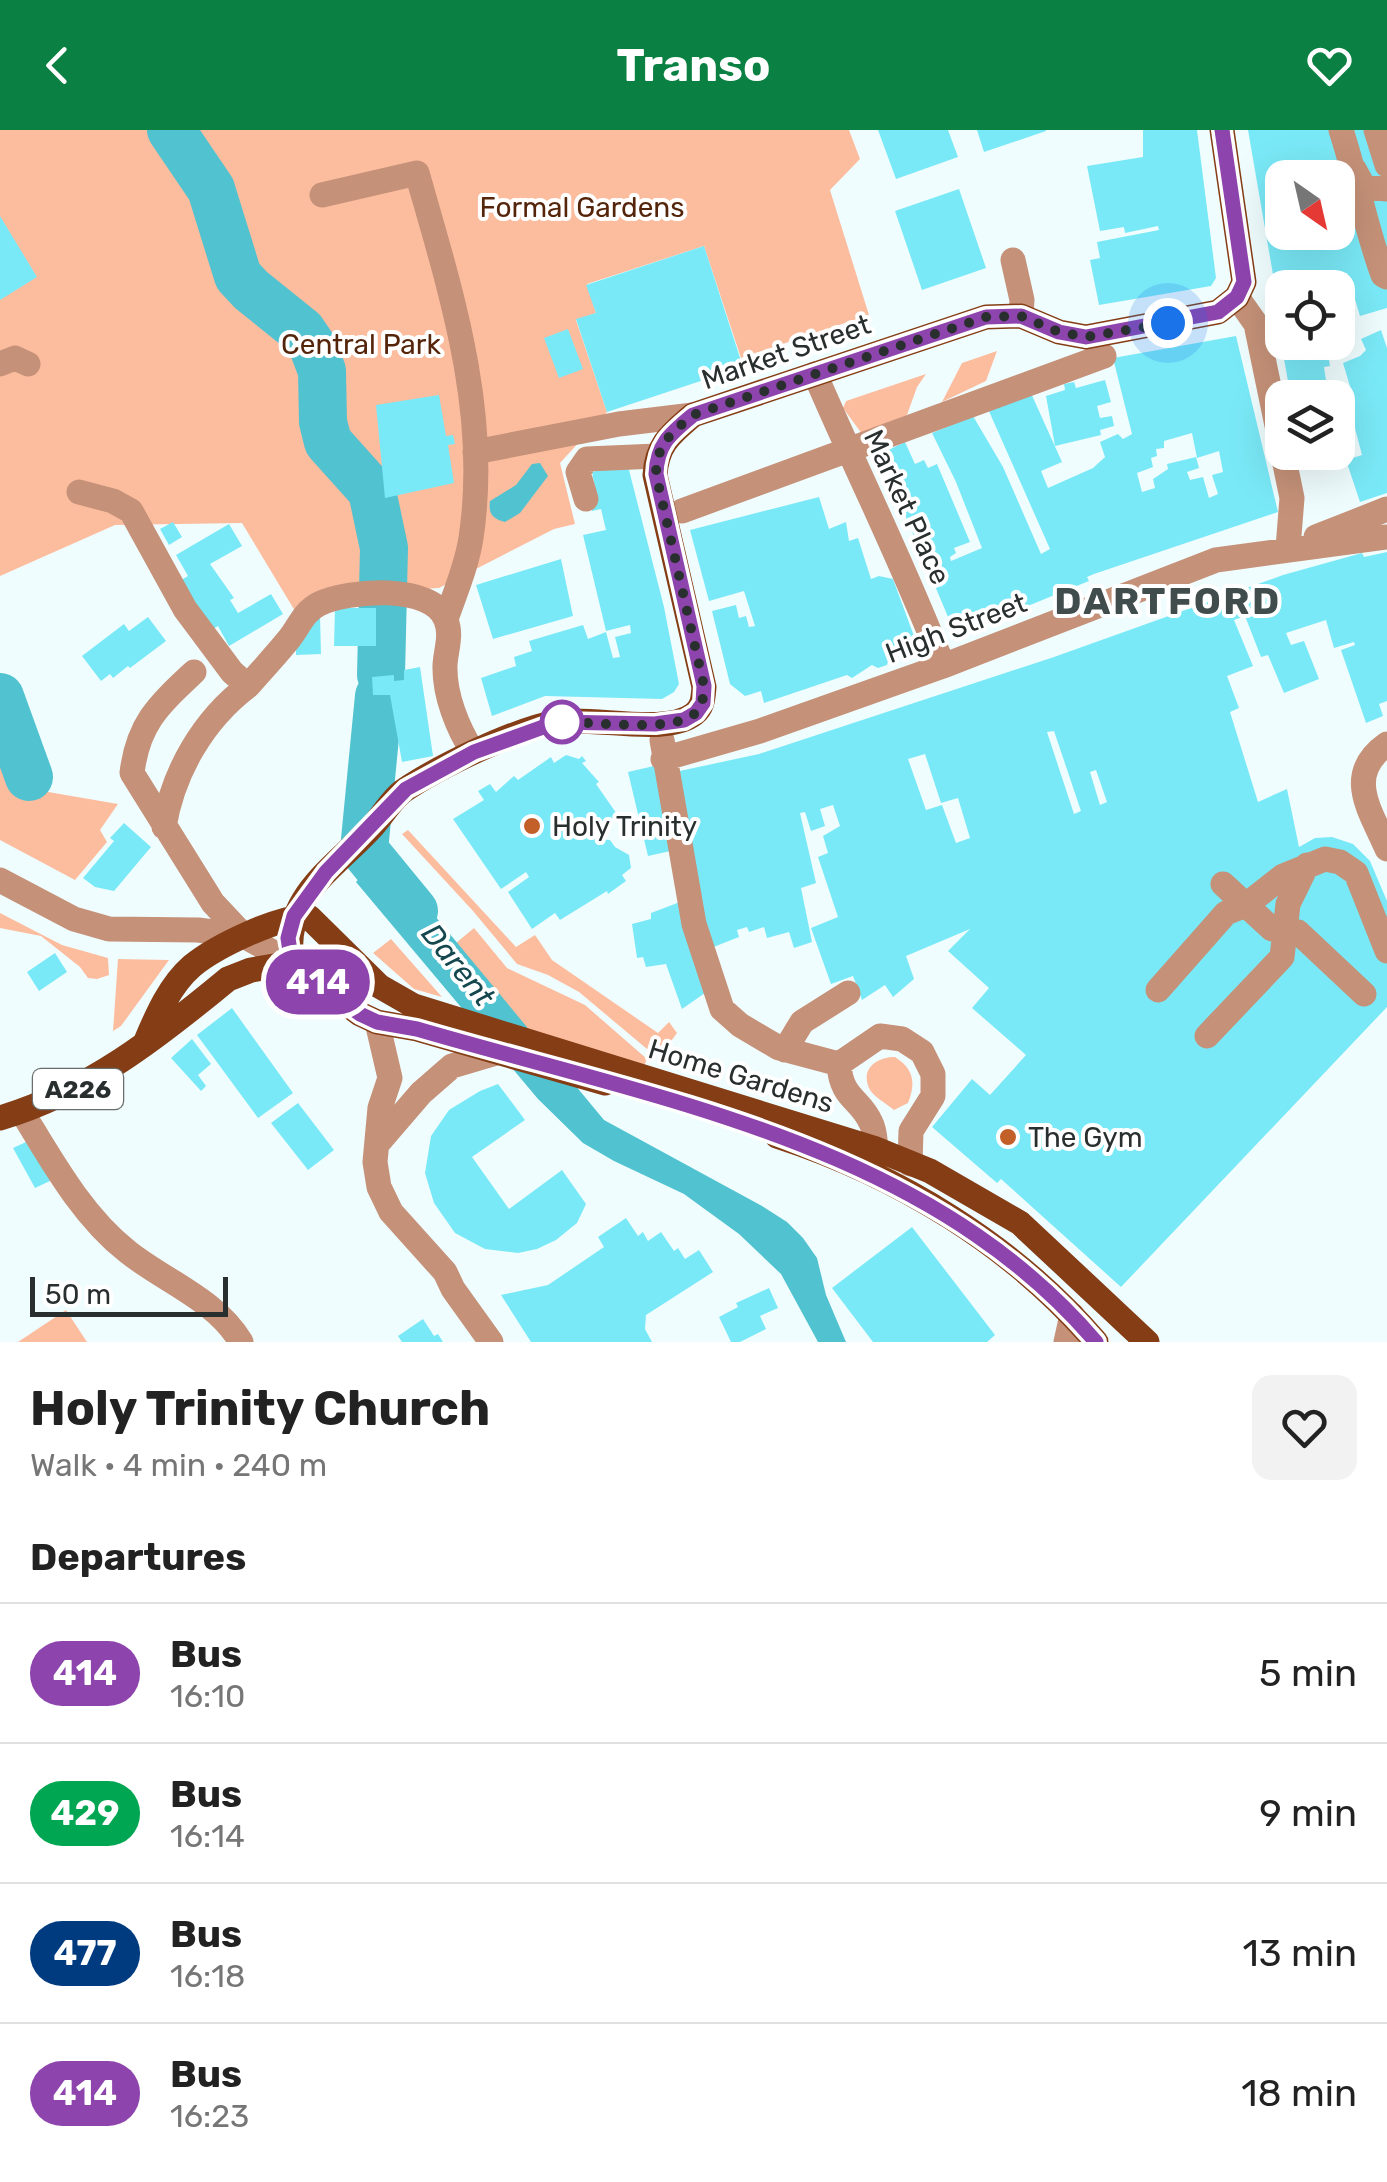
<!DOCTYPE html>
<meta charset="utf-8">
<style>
:root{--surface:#fff;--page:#f2f2f2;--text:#222;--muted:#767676;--line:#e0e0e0;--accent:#0b8043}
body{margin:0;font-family:Rubik,sans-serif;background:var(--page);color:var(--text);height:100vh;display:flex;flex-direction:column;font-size:38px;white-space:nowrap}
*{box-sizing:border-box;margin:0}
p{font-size:32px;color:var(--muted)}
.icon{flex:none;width:55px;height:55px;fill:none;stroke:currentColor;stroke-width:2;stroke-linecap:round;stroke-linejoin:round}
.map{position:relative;height:1212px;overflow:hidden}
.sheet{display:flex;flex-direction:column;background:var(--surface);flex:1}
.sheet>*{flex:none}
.badge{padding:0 20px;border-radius:32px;font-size:35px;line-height:65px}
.needle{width:65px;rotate:146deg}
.tools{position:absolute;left:1265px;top:30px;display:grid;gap:20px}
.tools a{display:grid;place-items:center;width:90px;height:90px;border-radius:20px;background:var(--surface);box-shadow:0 10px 40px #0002;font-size:50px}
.scale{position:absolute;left:30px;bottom:25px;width:198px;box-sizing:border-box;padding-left:10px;border:5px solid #292e2e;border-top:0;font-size:28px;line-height:35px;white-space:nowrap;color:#292e2e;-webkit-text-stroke:8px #fff;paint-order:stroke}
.you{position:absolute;width:50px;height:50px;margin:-25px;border:8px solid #fff;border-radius:50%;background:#1a73e8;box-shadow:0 0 0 15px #1a73e833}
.map>.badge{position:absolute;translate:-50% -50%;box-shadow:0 0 0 5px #fff}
h2{padding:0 30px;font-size:38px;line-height:90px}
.round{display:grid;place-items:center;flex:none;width:105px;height:105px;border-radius:20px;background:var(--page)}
.overview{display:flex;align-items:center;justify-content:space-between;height:170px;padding:0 30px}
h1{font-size:48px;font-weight:700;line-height:75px}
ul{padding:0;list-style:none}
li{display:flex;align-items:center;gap:30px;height:140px;padding:0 30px;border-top:2px solid var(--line)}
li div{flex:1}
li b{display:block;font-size:38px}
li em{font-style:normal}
li .badge{min-width:110px;font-weight:700;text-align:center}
header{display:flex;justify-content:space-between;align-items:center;height:130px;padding:0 30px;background:var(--accent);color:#fff;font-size:45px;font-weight:700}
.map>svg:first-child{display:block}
.green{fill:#fcbd9f}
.water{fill:#51c2d0}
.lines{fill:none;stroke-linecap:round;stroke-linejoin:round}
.river{stroke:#51c2d0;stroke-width:48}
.building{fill:#7ae9f7;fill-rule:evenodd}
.minor{stroke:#c59178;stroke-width:25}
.major{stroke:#843d14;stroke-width:25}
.line-casing{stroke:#fff;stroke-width:22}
.line{stroke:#8e44ad;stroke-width:15}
.walk{stroke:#292e2e;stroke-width:10;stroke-dasharray:0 18}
.stop-dot{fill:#fff;stroke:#8e44ad;stroke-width:5}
.poi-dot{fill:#c35f29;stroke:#fff;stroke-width:4}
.labels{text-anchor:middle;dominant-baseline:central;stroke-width:8;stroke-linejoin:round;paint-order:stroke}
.shield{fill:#fff;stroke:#696d6d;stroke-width:2.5}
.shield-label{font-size:25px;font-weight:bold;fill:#292e2e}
.park-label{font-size:28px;fill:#55250b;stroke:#fff}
.street-label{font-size:28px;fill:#292e2e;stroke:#fff}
.poi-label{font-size:28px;fill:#292e2e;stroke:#fff;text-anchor:start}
.water-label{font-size:30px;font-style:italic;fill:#15484e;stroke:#fff}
.district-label{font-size:38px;font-weight:bold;letter-spacing:2.5px;fill:#414c4d;stroke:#fff}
</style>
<header><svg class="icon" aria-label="back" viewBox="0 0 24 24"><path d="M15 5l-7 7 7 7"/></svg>Transo<svg class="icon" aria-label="heart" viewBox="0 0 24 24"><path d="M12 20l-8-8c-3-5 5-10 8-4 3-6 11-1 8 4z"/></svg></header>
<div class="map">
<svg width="1387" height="1212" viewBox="0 0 1387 1212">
<rect width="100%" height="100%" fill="#f0fdff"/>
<path class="green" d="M 0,0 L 849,0 L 860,29 L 830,60 L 869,185 L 741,228 L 704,116 L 587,154 L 596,183 L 576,190 L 607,282 L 560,333 L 575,394 L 554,399 L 439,458 L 343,464 L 298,486 L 242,393 L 115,395 L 0,446 Z
M 997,221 L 986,251 L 942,272 L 962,233 Z
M 926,244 L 917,257 L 907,285 L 862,304 L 843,278 L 846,271 Z
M 0,608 L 25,658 L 118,674 L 100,700 L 107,712 L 75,750 L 0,710 Z
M 408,700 L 516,817 L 535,805 L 552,830 L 658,903 L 669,892 L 677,903 L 669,914 L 654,921 L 647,919 L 579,862 L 548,845 L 517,834 L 473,781 L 402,704 Z
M 0,783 L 62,815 L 108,828 L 109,845 L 97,849 L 88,848 L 80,837 L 41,806 L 0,798 Z
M 474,798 L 507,838 L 585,875 L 647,929 L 644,936 L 525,899 L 456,813 Z
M 391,809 L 442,867 L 414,859 L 373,823 Z
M 118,829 L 169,830 L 121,896 L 113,901 Z
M 895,927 C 914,939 916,953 908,973 L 894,980 C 886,973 873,967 869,958 C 860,938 878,927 895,927 Z
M 66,1180 L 87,1212 L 18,1212 Z"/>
<path class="water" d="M 540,333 L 548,346 L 520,383 L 505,392 C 493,389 488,384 490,371 L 516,355 L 532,334 Z
M 381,726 L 420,768 L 604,990 L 762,1076 L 787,1092 L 803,1108 L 817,1128 L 826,1165 L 846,1212 L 818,1212 L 781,1144 L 739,1104 L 684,1064 L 614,1031 L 583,1013 L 538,969 L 356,752 Z"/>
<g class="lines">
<path class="river" d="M 171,0 L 211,59 L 238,146 L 251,160 L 302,201 L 313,217 L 322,241 L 323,292 L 328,312 L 372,361 L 384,418 L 381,545
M 379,566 L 364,720 L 414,781
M 0,567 L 29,647"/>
</g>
<path class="building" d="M 878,0 L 948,0 L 958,27 L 896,49 Z
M 977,0 L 1046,0 L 1046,1 L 984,22 Z
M 1143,0 L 1197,0 L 1216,148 L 1211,156 L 1099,175 L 1090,130 L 1100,128 L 1097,112 L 1159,100 L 1158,96 L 1125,103 L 1124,97 L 1100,101 L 1087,36 L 1143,27 Z
M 1248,0 L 1387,0 L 1387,178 L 1360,186 L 1347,143 L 1296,158 L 1282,158 L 1282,161 L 1276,162 ZM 1282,48 L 1338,48 L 1338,102 L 1282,102 Z
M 959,59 L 986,138 L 922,160 L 895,81 Z
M 0,86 L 37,147 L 0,170 Z
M 704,116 L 743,237 L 607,282 L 576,189 L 596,183 L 586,155 Z
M 568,199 L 583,239 L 559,248 L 544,208 Z
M 1381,200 L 1387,218 L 1387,363 L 1360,372 L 1346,330 L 1362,325 L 1346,264 L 1352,263 L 1343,233 L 1360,226 L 1366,220 L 1361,209 Z
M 1236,206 L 1278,382 L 1094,444 L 1087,447 L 1089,451 L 974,498 L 972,494 L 959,498 L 951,494 L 882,330 L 884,322 L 905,312 L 915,334 L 924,330 L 928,338 L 937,334 L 970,412 L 954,418 L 956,423 L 950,427 L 951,431 L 982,418 L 956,352 L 932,303 L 973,286 L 1003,337 L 1041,424 L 1050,419 L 988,279 L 1030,261 L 1062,332 L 1041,341 L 1048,358 L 1093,338 L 1105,327 L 1100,312 L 1118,304 L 1123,309 L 1132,304 L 1113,228 ZM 1192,303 L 1197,328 L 1219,321 L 1223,342 L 1212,345 L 1218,364 L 1209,368 L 1203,347 L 1190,350 L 1187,342 L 1199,338 L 1196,327 L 1167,334 L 1168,339 L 1153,349 L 1155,358 L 1142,362 L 1137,343 L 1153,337 L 1151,328 L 1157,326 L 1156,319 L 1164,318 L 1164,311 Z
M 1281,212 L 1326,212 L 1330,236 L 1324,237 L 1327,257 L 1315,259 L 1316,268 L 1291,268 Z
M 1105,250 L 1111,272 L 1097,276 L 1100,288 L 1112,286 L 1114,296 L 1100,300 L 1101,305 L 1055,316 L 1046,266 L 1065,260 L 1064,254 L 1074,252 L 1076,258 Z
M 439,265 L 446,306 L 453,305 L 455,314 L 448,315 L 454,353 L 385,368 L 376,275 Z
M 624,334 L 628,336 L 664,477 L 679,554 L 674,562 L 662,569 L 545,566 L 492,586 L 481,548 L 516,536 L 514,527 L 532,521 L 529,511 L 583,495 L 588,509 L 606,502 L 613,528 L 620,527 L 615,507 L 631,503 L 630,495 L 606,501 L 583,405 L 606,400 L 601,379 L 592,381 L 588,365 L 596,363 L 592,342 Z
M 819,367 L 829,399 L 846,392 L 849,411 L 858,408 L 871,449 L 879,446 L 893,449 L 918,517 L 889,528 L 887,535 L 878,538 L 872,535 L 852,548 L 847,545 L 764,573 L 761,561 L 745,566 L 730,554 L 712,481 L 736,475 L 739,488 L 746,486 L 749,497 L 755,496 L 744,461 L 709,471 L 690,400 Z
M 173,392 L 182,407 L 169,415 L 160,399 Z
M 229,394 L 242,416 L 210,434 L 234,468 L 230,470 L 238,483 L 271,464 L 283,484 L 229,516 L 218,496 L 210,501 L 181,450 L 188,446 L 176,425 Z
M 1387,422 L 1387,571 L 1379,574 L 1383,586 L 1366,593 L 1341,520 L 1355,515 L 1354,512 L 1334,518 L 1326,490 L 1286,503 L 1291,515 L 1304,511 L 1319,549 L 1284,563 L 1268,525 L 1261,527 L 1245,486 L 1234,490 L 1253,536 L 1227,546 L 1239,578 L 1230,582 L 1258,672 L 1287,659 L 1299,717 L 1315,708 L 1332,707 L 1353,714 L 1370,731 L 1387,771 L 1387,877 L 1121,1157 L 1001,1049 L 997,1053 L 932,997 L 972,949 L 990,965 L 1026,925 L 972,878 L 989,858 L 948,821 L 970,799 L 906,826 L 914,849 L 893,867 L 885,855 L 862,870 L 853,846 L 831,854 L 811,798 L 838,787 L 818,727 L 828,723 L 823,706 L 840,696 L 833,675 L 820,679 L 825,696 L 811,701 L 805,682 L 800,683 L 816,753 L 801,758 L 812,812 L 794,818 L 789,802 L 767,808 L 764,797 L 749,802 L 747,797 L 737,800 L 739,807 L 711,818 L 675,642 L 759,624 L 1054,527 L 1283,445 L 1362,423 L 1364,427 ZM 1054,601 L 1081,681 L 1074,684 L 1047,602 ZM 925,624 L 941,673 L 958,668 L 970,708 L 956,713 L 942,675 L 926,680 L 908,629 ZM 1096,640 L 1107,672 L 1100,675 L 1090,642 Z
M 561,429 L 573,486 L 493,509 L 476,455 Z
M 335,478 L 376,478 L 376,516 L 334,516 Z
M 320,486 L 321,524 L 296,525 L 296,505 Z
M 148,487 L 166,511 L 130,538 L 128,536 L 113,548 L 110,544 L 101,551 L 82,526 L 124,494 L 129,501 Z
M 420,537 L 433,626 L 402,632 L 390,565 L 373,565 L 372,547 L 394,545 L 394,551 L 404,550 L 404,540 Z
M 566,625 L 579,629 L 582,626 L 586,631 L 582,633 L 599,652 L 596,654 L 619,687 L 594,704 L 597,709 L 610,710 L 615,717 L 629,725 L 631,738 L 622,745 L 626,751 L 608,764 L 607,761 L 560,790 L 555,783 L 532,799 L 508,762 L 529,747 L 526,742 L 501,759 L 453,689 L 484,670 L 478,661 L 490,654 L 496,662 L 514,646 L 518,650 L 551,627 L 554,633 Z
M 658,635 L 675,720 L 648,726 L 628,642 Z
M 124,693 L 151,717 L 114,761 L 95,757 L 83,748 L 114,711 L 110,708 Z
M 680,772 L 705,863 L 682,879 L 666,834 L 646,837 L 643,827 L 637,828 L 632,794 L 651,789 L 651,783 Z
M 55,823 L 67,842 L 39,861 L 27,842 Z
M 232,878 L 293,963 L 258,988 L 197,905 Z
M 192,909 L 211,934 L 198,945 L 206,956 L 201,961 L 171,928 Z
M 498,954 L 525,990 L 472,1027 L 509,1079 L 562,1040 L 586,1074 L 577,1093 L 556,1110 L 537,1119 L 518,1123 L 485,1119 L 455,1103 L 434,1073 L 425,1043 L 431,1006 L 449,980 L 480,961 Z
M 298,973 L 334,1020 L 308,1040 L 271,993 Z
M 26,1012 L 52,1050 L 35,1058 L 13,1018 Z
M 626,1088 L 638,1106 L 643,1102 L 648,1111 L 661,1102 L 674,1121 L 678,1118 L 685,1129 L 699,1120 L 713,1142 L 646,1185 L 645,1199 L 652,1212 L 531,1212 L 501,1165 L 548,1155 L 604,1117 L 598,1107 Z
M 912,1097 L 995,1205 L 987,1212 L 873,1212 L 832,1158 Z
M 769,1158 L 778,1178 L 760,1186 L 766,1199 L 740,1212 L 731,1212 L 719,1187 L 738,1177 L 736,1173 Z
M 423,1189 L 434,1206 L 438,1204 L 443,1212 L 402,1212 L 398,1206 Z"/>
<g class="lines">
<path class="minor" d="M 1341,0 C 1357,49 1365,96 1383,145 L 1387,147
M 1376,0 L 1387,35
M 1354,39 L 1364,57 L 1387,59
M 322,65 L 417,43 C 451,162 490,282 471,408 C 467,435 455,463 446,489
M 1013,130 L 1022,170 L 1021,186
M 1237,167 L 1256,194 L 1292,368 L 1288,418
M 0,234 L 15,228 L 28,234
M 815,244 C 857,342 905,437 943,536
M 475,322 L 619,294 L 693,285
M 79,362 L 113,371 L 131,381 L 185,479 L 232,542 L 248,556 C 262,540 276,525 289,509 C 299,497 303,482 319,474 C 347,460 433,453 446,490 C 452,506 446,519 445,535 C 444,565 458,599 473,622
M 586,369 L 578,342 L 587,329 L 657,326
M 682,381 L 1104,226
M 1316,407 L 1387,379
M 194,542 C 159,575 138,593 132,643 L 213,773 L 244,806 L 292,833
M 662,610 L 694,794 L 722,879 L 740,895 L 779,918 L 839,934
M 1387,614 C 1343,645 1371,681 1387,719
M 663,629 L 760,601 L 943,536 L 1216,430 L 1387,407
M 164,697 C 173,642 203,590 248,556
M 0,750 L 74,789 L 109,799 L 198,800 L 244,806
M 1223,754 L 1272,799 L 1298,802 L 1364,864
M 1158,860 L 1226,783 L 1246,775 L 1283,746 L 1325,729 L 1340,732 L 1356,743 L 1387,821
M 377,892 L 390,948 L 380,978 L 375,1032 L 379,1057 L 391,1082 L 445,1142 L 453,1159 L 491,1212
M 1207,906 L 1282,827 L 1288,774 L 1307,735
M 785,920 L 802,892 L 848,863
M 22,982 C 52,1031 82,1086 128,1122 C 166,1152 215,1169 241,1212
M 378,1013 L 421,963 L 452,936 L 496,923
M 876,1019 C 875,1011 875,1000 871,993 C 860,968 841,969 839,934 L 880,906 L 902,909 L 922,922 L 933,944 L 933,966 L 911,1001 L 910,1034
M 1066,1212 L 1072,1185"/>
<path class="major" d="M 292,833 C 281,767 334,739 373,696 C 384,684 390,671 403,661 C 438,637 516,599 557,592 C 593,586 666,606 694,584 C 703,577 703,568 704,557 L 655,345 C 657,314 671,304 693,285 L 986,187 L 1021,186 L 1059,202 L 1086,207 L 1218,182 L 1237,167 L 1244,152 L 1222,0
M 292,833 L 360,884 L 377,892 L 417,899 L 605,953
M 146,911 C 157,885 170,855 192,836 C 215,817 280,785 309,787 L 379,856 L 414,876 L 876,1019 L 930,1041 L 1020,1093 L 1147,1212
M 0,988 C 88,962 158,907 228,849 L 251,840 L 292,833
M 777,1006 C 898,1045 1013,1115 1096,1212"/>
</g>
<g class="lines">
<g class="line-casing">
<path id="line" d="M 1096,1212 C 926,1013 655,969 417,899 L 377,892 L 360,884 L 292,834 L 288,808 L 294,786 L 326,742 L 406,659 L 474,622 L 557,592 L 655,594 L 684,590 L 696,583 L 703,573 L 704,556 L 656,344 C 657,314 670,304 693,285 L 986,187 L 1021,186 L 1059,202 L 1086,207 L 1218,182 L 1237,167 L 1244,152 L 1222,0"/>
</g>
<use href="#line" class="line"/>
<path class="walk" d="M 562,592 L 557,592 C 588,591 669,603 693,585 C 703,577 703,569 704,556 L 656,344 C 657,314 670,304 693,285 L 986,187 L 1021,186 L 1059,202 L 1086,207 L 1168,193"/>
</g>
<circle class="stop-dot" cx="562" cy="592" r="20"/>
<g class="poi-dot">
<circle cx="532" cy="696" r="10"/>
<circle cx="1008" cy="1007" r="10"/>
</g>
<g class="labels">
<rect class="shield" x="33" y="939" width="90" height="40" rx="8"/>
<g class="shield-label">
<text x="78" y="959">A226</text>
</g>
<g class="park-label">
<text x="582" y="77">Formal Gardens</text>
<text x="361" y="214">Central Park</text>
</g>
<g class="street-label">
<text transform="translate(786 222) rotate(-19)">Market Street</text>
<text transform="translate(907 377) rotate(65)">Market Place</text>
<text transform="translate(956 498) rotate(-21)">High Street</text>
<text transform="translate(741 946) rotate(17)">Home Gardens</text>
</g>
<g class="poi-label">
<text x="552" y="696">Holy Trinity</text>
<text x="1028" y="1007">The Gym</text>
</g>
<g class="water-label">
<text transform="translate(458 835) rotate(51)">Darent</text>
</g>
<g class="district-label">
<text x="1168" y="471">DARTFORD</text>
</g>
</g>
</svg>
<div class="tools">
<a><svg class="needle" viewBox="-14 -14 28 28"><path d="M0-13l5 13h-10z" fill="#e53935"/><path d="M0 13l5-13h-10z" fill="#767676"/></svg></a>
<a><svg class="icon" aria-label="locate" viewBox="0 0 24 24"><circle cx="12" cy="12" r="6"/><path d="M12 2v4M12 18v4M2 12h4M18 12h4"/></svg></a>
<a><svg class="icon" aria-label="layers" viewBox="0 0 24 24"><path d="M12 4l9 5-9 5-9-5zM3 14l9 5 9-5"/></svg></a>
</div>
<div class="scale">50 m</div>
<div class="you" style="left:1168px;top:193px"></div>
<b class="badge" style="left:318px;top:852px;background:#8e44ad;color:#fff">414</b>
</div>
<section class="sheet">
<div class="overview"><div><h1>Holy Trinity Church</h1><p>Walk · 4 min · 240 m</p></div><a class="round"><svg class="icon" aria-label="heart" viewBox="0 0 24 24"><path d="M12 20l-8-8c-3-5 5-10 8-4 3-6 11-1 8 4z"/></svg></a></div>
<h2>Departures</h2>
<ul>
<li><span class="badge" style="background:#8e44ad;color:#fff">414</span><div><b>Bus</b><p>16:10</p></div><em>5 min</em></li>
<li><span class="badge" style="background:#00a651;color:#fff">429</span><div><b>Bus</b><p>16:14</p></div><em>9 min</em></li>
<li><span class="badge" style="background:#003b80;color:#fff">477</span><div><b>Bus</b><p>16:18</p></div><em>13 min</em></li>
<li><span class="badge" style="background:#8e44ad;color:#fff">414</span><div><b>Bus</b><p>16:23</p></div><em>18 min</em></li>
</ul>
</section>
